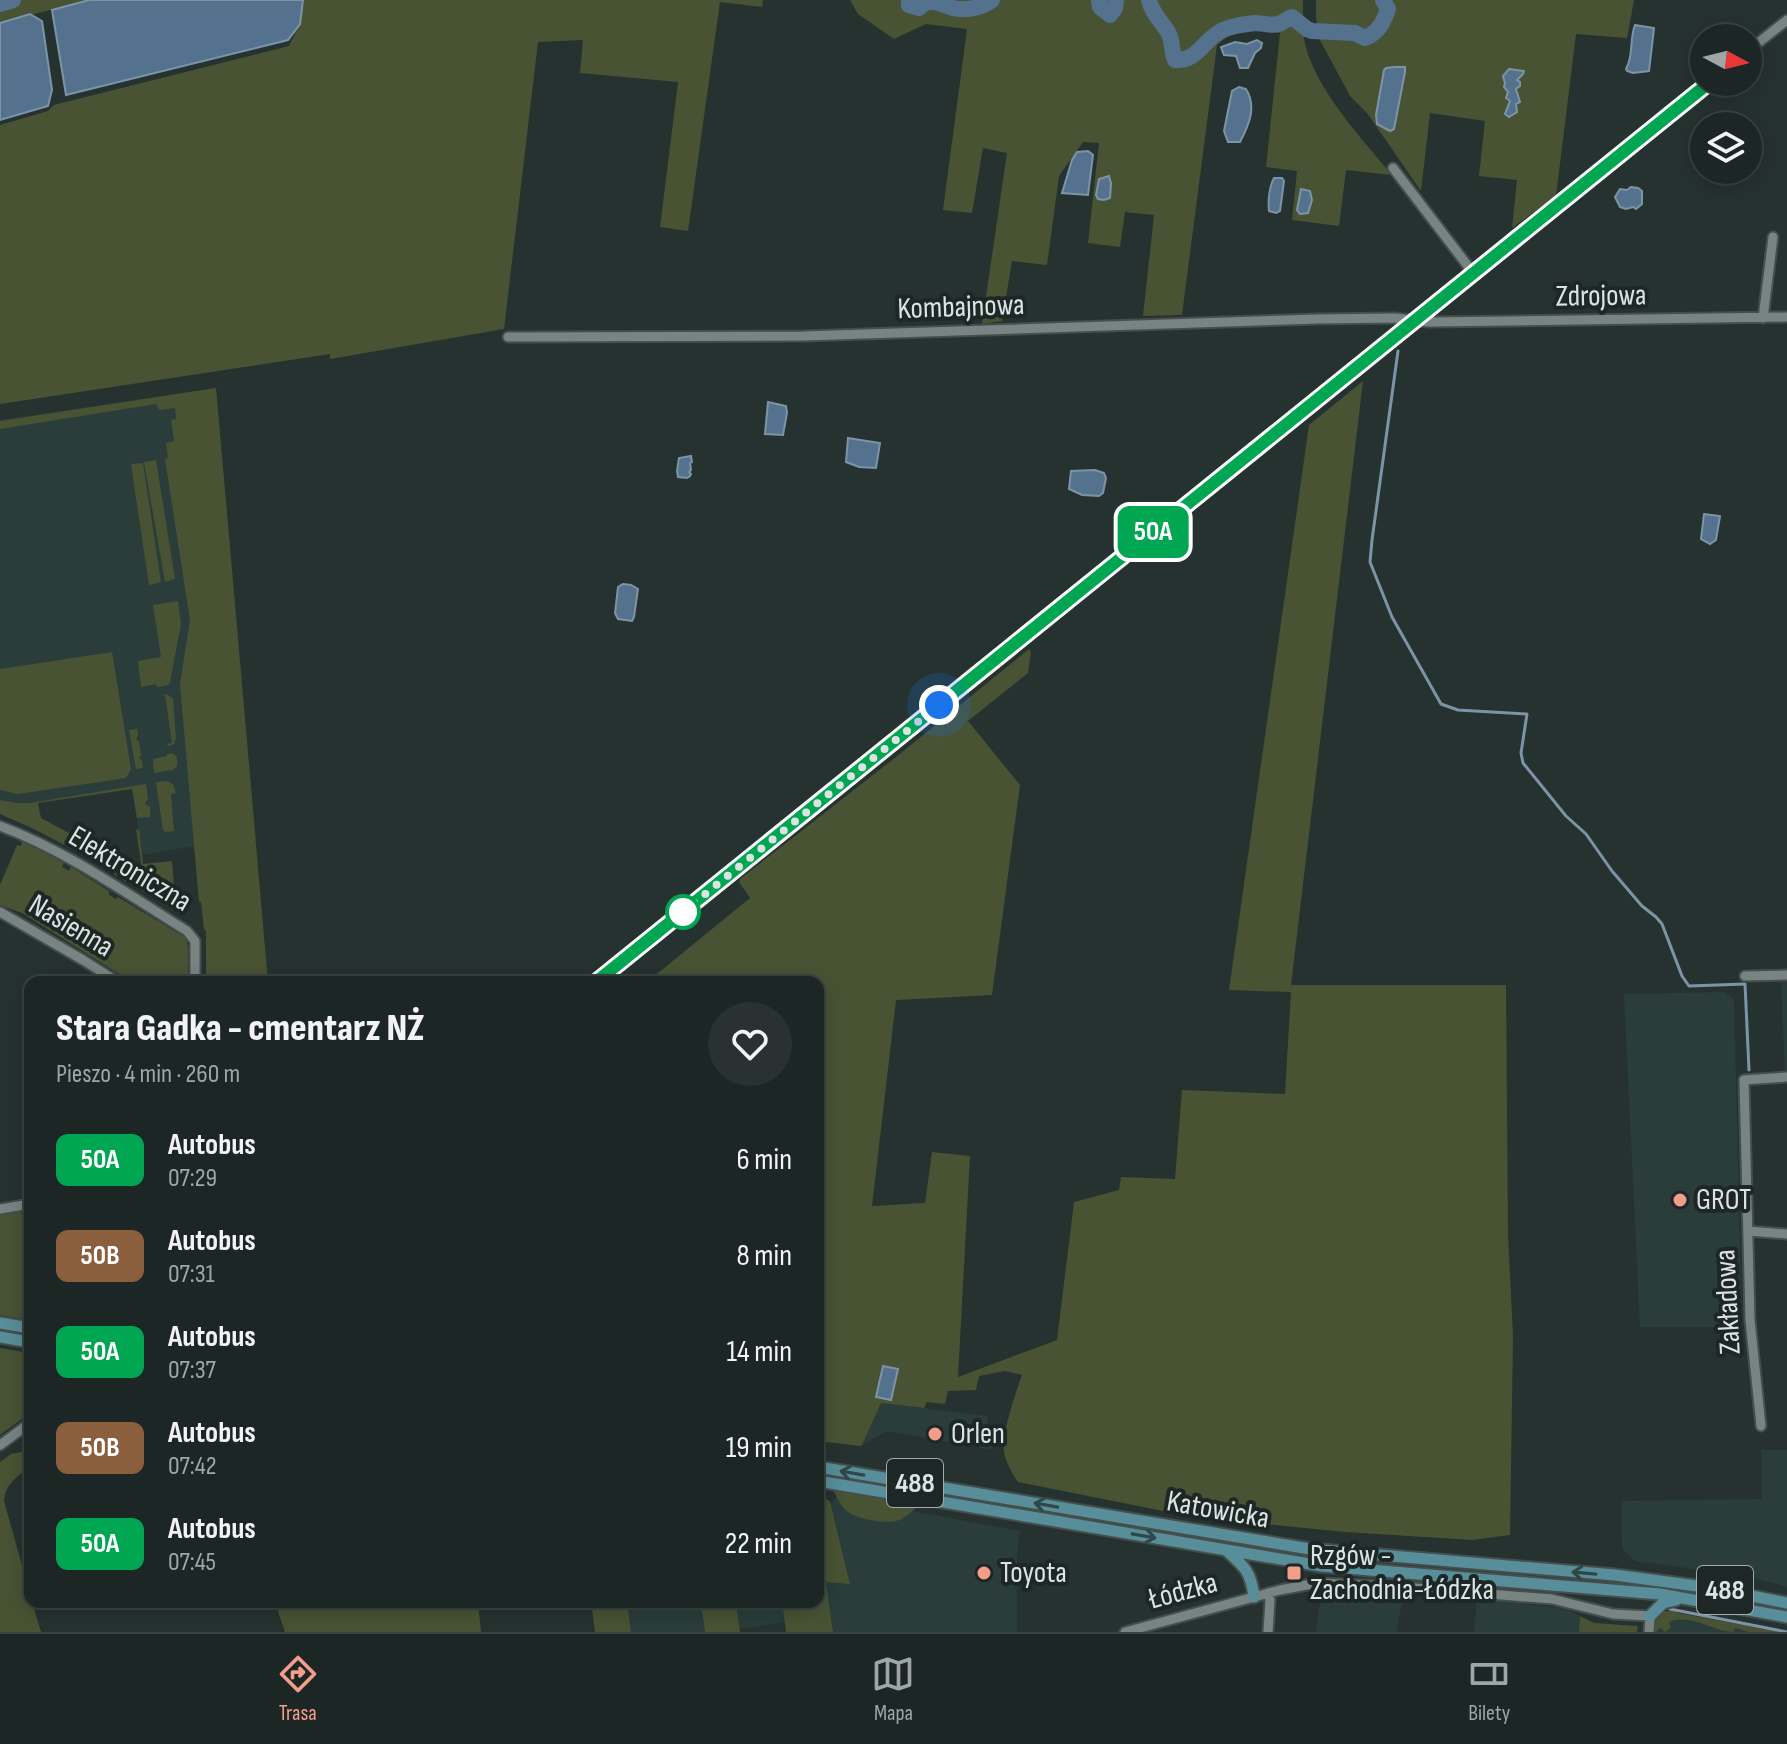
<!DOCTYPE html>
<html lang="pl">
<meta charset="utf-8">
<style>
:root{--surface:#1c2624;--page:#293231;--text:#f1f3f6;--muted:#a0a5a6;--line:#3a4341;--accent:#f49d8b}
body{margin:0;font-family:"Sofia Sans Condensed",sans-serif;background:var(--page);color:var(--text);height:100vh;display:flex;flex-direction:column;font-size:30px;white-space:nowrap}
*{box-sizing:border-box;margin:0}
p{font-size:26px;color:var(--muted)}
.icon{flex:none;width:44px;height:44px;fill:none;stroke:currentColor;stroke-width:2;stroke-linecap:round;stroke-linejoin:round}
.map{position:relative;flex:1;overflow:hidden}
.side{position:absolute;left:24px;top:976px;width:800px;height:632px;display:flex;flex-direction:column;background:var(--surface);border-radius:16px;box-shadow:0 4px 20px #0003,0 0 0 2px var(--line)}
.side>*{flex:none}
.badge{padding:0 16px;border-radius:12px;font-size:28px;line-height:52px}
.needle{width:52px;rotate:97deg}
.fabs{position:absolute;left:1690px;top:24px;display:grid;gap:16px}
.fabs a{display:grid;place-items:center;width:72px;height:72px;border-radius:50%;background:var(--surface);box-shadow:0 4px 20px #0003,0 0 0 2px var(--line);font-size:40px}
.you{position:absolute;width:40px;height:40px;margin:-20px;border:6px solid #fff;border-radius:50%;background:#1a73e8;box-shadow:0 0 0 12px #1a73e833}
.map>.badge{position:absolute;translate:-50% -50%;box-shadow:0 0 0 4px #fff}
.round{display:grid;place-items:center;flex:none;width:84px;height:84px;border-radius:42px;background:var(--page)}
.overview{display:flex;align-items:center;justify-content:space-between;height:136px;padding:0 32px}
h1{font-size:38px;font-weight:800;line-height:60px}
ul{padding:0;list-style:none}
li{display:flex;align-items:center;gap:24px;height:96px;padding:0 32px}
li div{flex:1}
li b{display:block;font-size:30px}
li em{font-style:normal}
li .badge{min-width:88px;font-weight:700;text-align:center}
.dock{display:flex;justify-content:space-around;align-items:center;height:112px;border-top:2px solid var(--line);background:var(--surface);font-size:22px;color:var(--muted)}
.dock a{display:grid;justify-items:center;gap:4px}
.dock .on{color:var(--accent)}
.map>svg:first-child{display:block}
.built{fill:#2a3d3b}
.green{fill:#485334}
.water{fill:#54728e;stroke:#7d94a7;stroke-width:2}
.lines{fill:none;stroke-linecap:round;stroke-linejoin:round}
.stream{stroke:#7d94a7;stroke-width:3}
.river{stroke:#54728e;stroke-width:16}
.minor-casing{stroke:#444e4d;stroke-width:13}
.major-casing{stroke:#444e4d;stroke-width:15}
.minor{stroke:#778482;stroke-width:9}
.major{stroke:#588e99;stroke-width:11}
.oneway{stroke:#2f4748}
.line-casing{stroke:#fff;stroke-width:18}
.line{stroke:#00a651;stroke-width:12}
.walk{stroke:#dce3e2;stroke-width:8;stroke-dasharray:0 14.4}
.stop-dot{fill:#fff;stroke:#00a651;stroke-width:4}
.poi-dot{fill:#f49d8b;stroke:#1d2826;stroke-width:3}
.labels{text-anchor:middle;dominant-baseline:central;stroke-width:8;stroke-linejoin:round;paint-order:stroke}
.shield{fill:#1d2826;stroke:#a3abaa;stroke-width:2}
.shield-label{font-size:28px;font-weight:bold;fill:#dce3e2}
.street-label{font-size:30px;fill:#dce3e2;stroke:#1d2826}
.poi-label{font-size:30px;fill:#dce3e2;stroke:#1d2826;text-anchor:start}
</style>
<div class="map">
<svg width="1787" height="1632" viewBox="0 0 1787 1632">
<rect width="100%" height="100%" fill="#263230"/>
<path class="built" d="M 216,388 L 256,840 L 195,846 L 142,855 L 132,787 L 14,805 L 0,812 L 0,420 Z
M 1781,982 L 1787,982 L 1787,1070 L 1785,1070 Z
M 1725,992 L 1734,1000 L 1742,1327 L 1640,1327 L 1624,994 Z
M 881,1403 L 987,1416 L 993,1450 L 887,1431 L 862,1445 Z
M 1761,1450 L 1787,1450 L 1787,1587 L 1747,1576 L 1635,1561 L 1622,1548 L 1621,1501 L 1762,1499 Z
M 837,1497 L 1020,1531 L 1017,1554 L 1017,1632 L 833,1632 L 826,1581 L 850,1583 L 829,1503 Z
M 1343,1592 L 1404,1593 L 1396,1632 L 1316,1632 L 1321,1594 Z
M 1477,1598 L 1567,1609 L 1580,1616 L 1579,1632 L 1474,1632 Z
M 627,1602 L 701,1602 L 705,1632 L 631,1632 Z
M 736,1602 L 782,1602 L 784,1622 L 740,1629 Z
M 1674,1617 L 1760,1632 L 1651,1632 Z"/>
<path class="green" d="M 0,0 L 89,0 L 0,23 Z
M 303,0 L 763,0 L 762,7 L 720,2 L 688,231 L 660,227 L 678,82 L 580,73 L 583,40 L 538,42 L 504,329 L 330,359 L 330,354 L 0,404 L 0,125 L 48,111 L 54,105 L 289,46 L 300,24 Z
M 850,0 L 1303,0 C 1303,14 1302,30 1305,44 C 1316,90 1362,139 1392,175 L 1346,170 L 1339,226 L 1292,220 L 1297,171 L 1266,167 L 1280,33 L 1256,29 L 1232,33 L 1217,45 L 1182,315 L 1143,316 L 1154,215 L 1125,212 L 1120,247 L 1088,243 L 1099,143 L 1083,142 L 1059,176 L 1047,265 L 1012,261 L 1002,321 L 982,324 L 1007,153 L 983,148 L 972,213 L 943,210 L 967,29 L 926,24 L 894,39 L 858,14 Z
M 1316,0 L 1634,0 L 1627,38 L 1576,34 L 1556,196 L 1512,228 L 1517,180 L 1479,176 L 1485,121 L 1430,113 L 1421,191 L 1367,113 L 1350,96 L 1320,40 L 1316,18 Z
M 1363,381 L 1291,985 L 1506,985 L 1508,1235 L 1513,1335 L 1510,1535 L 1472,1540 L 1345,1532 L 1193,1517 L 1018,1482 C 1012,1473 1006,1463 1004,1452 C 1001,1435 1016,1392 1022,1375 L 1005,1371 L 979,1376 L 976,1390 L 948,1391 L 945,1404 L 927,1402 L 924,1408 L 881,1403 L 862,1445 L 860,1446 L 818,1441 L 818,982 L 647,982 L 750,898 L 739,882 L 740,879 L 896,757 L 1029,649 L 1031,652 L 1028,673 L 968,721 L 1020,785 L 992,995 L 896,1000 L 872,1206 L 925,1203 L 932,1152 L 970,1156 L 958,1377 L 1057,1340 L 1074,1202 L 1119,1190 L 1121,1177 L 1175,1179 L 1182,1090 L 1285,1094 L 1291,992 L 1229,990 L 1309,425 Z
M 216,388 L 268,982 L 206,982 L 206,931 L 204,929 L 201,902 L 199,902 L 180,684 L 190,620 L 165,459 L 168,458 L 166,443 L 174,441 L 171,420 L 176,419 L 175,408 L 159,410 L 156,404 L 0,429 L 0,421 Z
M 156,460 L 175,579 L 165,582 L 144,462 Z
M 143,463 L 161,582 L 149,585 L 131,464 Z
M 178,601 L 181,624 L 170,682 L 168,685 L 157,687 L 156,684 L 141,687 L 138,661 L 161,657 L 153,605 Z
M 112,652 L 131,769 L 126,778 L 18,794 L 0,790 L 0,669 Z
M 167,694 L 173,699 L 176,738 L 174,744 L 168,746 L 167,744 L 172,743 L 165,695 L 159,696 Z
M 137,729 L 138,735 L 136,739 L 139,742 L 141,755 L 139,758 L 142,761 L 143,768 L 136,769 L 129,730 Z
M 172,753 L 177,757 L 177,766 L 173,770 L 154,773 L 153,759 L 167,756 L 167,754 Z
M 166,781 L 173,784 L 176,793 L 171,794 L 174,831 L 165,832 L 163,830 L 156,782 Z
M 146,784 L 148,799 L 145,804 L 150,807 L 150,817 L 137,818 L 132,789 L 38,803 L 41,818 L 95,847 L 89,858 L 34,829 L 0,814 L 0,800 L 16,803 L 29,803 Z
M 136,829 L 139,830 L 143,864 L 172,861 L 175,898 L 182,902 L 182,913 L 180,914 L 135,887 L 141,880 L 135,877 L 131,885 L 97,863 L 103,852 L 132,870 L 142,869 Z
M 22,841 L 64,863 L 62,867 L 69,871 L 71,867 L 109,891 L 109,895 L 116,899 L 118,897 L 186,938 L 188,947 L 188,982 L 132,982 L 22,913 L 0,905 L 0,885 L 17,845 L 21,846 Z
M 19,1210 L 30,1226 L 30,1320 L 0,1315 L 0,1213 Z
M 0,1348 L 30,1353 L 30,1413 L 0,1435 Z
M 30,1450 L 30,1465 C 19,1477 5,1482 4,1501 L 30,1594 L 30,1602 L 32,1602 L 41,1632 L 0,1632 L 0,1462 L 11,1454 Z
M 833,1490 L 920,1504 C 914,1510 906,1517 899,1520 C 888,1525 857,1519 848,1512 C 841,1507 837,1497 833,1490 Z
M 818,1492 L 830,1502 L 850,1584 L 826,1582 L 833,1632 L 786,1632 L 782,1602 L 818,1602 Z
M 275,1602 L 478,1602 L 481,1632 L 285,1632 Z
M 591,1602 L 627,1602 L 631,1632 L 595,1632 Z
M 701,1602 L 736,1602 L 740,1632 L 705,1632 Z
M 1672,1610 L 1678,1613 L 1780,1632 L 1749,1632 L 1735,1628 L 1733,1632 C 1712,1631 1691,1613 1669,1622 L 1671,1628 L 1665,1632 L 1660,1628 L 1656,1632 L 1653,1632 L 1656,1614 Z
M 1580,1616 L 1594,1623 L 1638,1626 L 1637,1632 L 1579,1632 Z"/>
<path class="water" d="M 89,0 L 303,0 L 300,24 L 288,40 L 66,95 L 52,10 Z
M 30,14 L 42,21 L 52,90 L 48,106 L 0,120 L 0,23 Z
M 1635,25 L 1654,28 L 1649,71 L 1633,73 L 1627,71 L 1626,69 C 1634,55 1629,40 1635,25 Z
M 1257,40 L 1262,43 L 1261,48 L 1255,53 L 1248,68 L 1240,68 L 1236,56 L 1224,55 L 1221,47 L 1235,42 L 1247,44 Z
M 1395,67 L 1405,67 L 1405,72 L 1394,129 L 1390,131 L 1377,124 L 1376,115 L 1384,70 L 1386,68 Z
M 1509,69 L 1524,71 L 1523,74 L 1517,80 L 1520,82 L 1520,86 L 1516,89 L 1520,102 L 1516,104 L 1517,112 L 1509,117 L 1505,114 L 1510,101 L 1506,98 L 1508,92 L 1504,87 L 1505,83 L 1503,76 Z
M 1239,87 L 1246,89 C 1257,107 1249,125 1240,142 L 1228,142 L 1224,131 L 1232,91 Z
M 1088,151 L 1093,155 L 1088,195 L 1062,193 L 1072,160 L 1077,152 Z
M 1109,176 L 1111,183 L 1110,198 L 1104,200 L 1098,199 L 1096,195 L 1099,179 Z
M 1274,178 L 1282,178 L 1284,181 L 1280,211 L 1276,213 L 1269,211 C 1268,201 1269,187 1274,178 Z
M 1631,187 L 1638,188 L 1642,191 L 1642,204 L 1636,209 L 1633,207 L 1626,209 L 1620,207 L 1615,197 L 1620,189 L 1627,190 Z
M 1301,189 L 1310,191 L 1312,200 L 1308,213 L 1300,214 L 1297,210 Z
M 768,402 L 786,406 L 787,413 L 783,435 L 765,434 Z
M 848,438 L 880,443 L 876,468 L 859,467 L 846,462 Z
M 691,456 L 692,462 L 690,463 L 691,470 L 689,472 L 691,474 L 690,476 L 687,478 L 678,477 L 677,471 L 679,458 Z
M 1095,470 L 1104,473 L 1106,478 L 1103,493 L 1099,496 L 1082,495 L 1069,489 L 1071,471 Z
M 1704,514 L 1720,516 L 1716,540 L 1710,544 L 1701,539 Z
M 623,584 L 631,585 L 638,589 L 634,617 L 632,621 L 618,619 L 615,613 L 618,587 Z
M 883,1366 L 898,1369 L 891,1400 L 876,1397 Z"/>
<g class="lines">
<path class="stream" d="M 1398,351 L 1372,540 L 1370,562 L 1392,617 L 1441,704 L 1458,710 L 1527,714 L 1521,753 L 1523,763 L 1566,816 L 1586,834 L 1612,871 L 1642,906 L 1656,917 L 1662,924 L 1682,976 L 1689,986 L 1745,984 L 1749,1070
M 1670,1609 L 1787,1632"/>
<path class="river" d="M 909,0 L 909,5 L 919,8 L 927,1 C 939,2 942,4 953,8 C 964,11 983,8 992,0
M 1099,0 L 1100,7 L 1110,15 L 1115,8 L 1116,0
M 1149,0 C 1153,16 1162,21 1169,34 C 1173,42 1171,51 1175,60 C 1198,62 1204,38 1223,30 C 1232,26 1245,24 1255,23 C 1264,23 1273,27 1281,23 C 1285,21 1288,18 1292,17 L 1307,29 L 1312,31 L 1355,33 L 1365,38 C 1379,32 1383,23 1388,9 L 1383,0
M 0,4 L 13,0"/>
<g class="minor-casing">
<path id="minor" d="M 1748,51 L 1787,20
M 1393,168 L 1474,274
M 1763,318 L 1773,237
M 508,337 L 804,336 L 1317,319 L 1395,318 L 1429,322 L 1787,317
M 0,826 C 67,851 127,894 187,931 L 195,941 L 195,982
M 0,912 L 83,960 L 118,982
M 1745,976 L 1787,975
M 596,982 L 1710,82
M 0,1209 L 30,1204
M 1748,1231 L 1787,1234
M 1761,1426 L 1750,1320 L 1744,1080 L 1787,1077
M 0,1445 L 30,1423
M 1125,1632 L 1280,1590 L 1317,1583 L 1390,1586 L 1552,1599 L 1613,1614 L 1650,1616 L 1649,1632
M 1268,1632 L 1270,1600 L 1268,1593"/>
</g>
<g class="major-casing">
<path id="major" d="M 0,1323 L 30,1328
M 0,1337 L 30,1342
M 818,1467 L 1310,1549 L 1615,1575 L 1712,1588 L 1787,1603
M 818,1481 L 1322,1566 L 1660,1594 L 1787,1617
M 1227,1551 C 1245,1567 1251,1572 1254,1597
M 1650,1616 L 1663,1603 L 1676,1600"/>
</g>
<use href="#minor" class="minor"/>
<use href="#major" class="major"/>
</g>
<defs><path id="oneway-shaft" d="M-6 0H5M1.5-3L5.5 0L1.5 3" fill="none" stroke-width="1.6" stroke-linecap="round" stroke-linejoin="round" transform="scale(2)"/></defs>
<g class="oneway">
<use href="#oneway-shaft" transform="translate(852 1473) rotate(-170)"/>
<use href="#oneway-shaft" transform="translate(1046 1505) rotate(-170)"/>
<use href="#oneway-shaft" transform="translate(1144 1536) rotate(10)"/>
<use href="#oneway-shaft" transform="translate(1584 1573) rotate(-175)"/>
</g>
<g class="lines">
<g class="line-casing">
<path id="line" d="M 596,982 L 1710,82"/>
</g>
<use href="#line" class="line"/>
<path class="walk" d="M 683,912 L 939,705"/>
</g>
<circle class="stop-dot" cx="683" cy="912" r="16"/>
<g class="poi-dot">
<circle cx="1680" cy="1200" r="8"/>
<circle cx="935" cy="1434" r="8"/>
<circle cx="984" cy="1573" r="8"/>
<rect x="1286" y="1565" width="16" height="16" rx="4"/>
</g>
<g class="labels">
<g class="shield">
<rect x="887" y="1459" width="56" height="48" rx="6"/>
<rect x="1697" y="1566" width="56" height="48" rx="6"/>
</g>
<g class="shield-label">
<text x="915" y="1483">488</text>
<text x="1725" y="1590">488</text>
</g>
<g class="street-label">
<text transform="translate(1601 296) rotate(-1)">Zdrojowa</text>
<text transform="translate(961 307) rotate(-2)">Kombajnowa</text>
<text transform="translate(130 869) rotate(31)">Elektroniczna</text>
<text transform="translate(71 926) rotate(31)">Nasienna</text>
<text transform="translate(1728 1302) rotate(-93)">Zakładowa</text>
<text transform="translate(1218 1510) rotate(10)">Katowicka</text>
<text transform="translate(1183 1591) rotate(-15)">Łódzka</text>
</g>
<g class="poi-label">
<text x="1696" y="1200">GROT</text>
<text x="951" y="1434">Orlen</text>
<text x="1310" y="1556">Rzgów -<tspan x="1310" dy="34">Zachodnia-Łódzka</tspan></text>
<text x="1000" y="1573">Toyota</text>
</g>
</g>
</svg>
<div class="fabs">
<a><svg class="needle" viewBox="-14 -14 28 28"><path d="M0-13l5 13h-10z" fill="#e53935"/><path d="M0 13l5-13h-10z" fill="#a0a5a6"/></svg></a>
<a><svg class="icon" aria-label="layers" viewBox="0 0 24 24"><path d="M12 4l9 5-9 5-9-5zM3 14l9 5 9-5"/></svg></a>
</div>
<div class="you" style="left:939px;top:705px"></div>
<b class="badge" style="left:1153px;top:532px;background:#00a651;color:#fff">50A</b>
<section class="side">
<div class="overview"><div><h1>Stara Gadka - cmentarz NŻ</h1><p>Pieszo · 4 min · 260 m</p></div><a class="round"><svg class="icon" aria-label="heart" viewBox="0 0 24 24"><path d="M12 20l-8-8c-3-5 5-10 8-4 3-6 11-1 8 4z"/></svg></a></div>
<ul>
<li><span class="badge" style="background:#00a651;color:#fff">50A</span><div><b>Autobus</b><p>07:29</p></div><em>6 min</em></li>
<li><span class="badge" style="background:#8b5e3c;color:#fff">50B</span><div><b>Autobus</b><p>07:31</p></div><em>8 min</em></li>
<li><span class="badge" style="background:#00a651;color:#fff">50A</span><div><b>Autobus</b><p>07:37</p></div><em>14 min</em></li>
<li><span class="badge" style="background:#8b5e3c;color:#fff">50B</span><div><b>Autobus</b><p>07:42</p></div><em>19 min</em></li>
<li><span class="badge" style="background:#00a651;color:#fff">50A</span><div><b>Autobus</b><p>07:45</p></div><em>22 min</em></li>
</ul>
</section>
</div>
<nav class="dock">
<a class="on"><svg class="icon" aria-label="directions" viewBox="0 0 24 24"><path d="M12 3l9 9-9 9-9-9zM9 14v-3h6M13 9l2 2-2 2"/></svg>Trasa</a>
<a><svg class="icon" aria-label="map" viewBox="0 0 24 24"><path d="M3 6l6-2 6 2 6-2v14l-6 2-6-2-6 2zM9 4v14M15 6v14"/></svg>Mapa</a>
<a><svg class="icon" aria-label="tickets" viewBox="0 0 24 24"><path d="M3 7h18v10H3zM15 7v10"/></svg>Bilety</a>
</nav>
